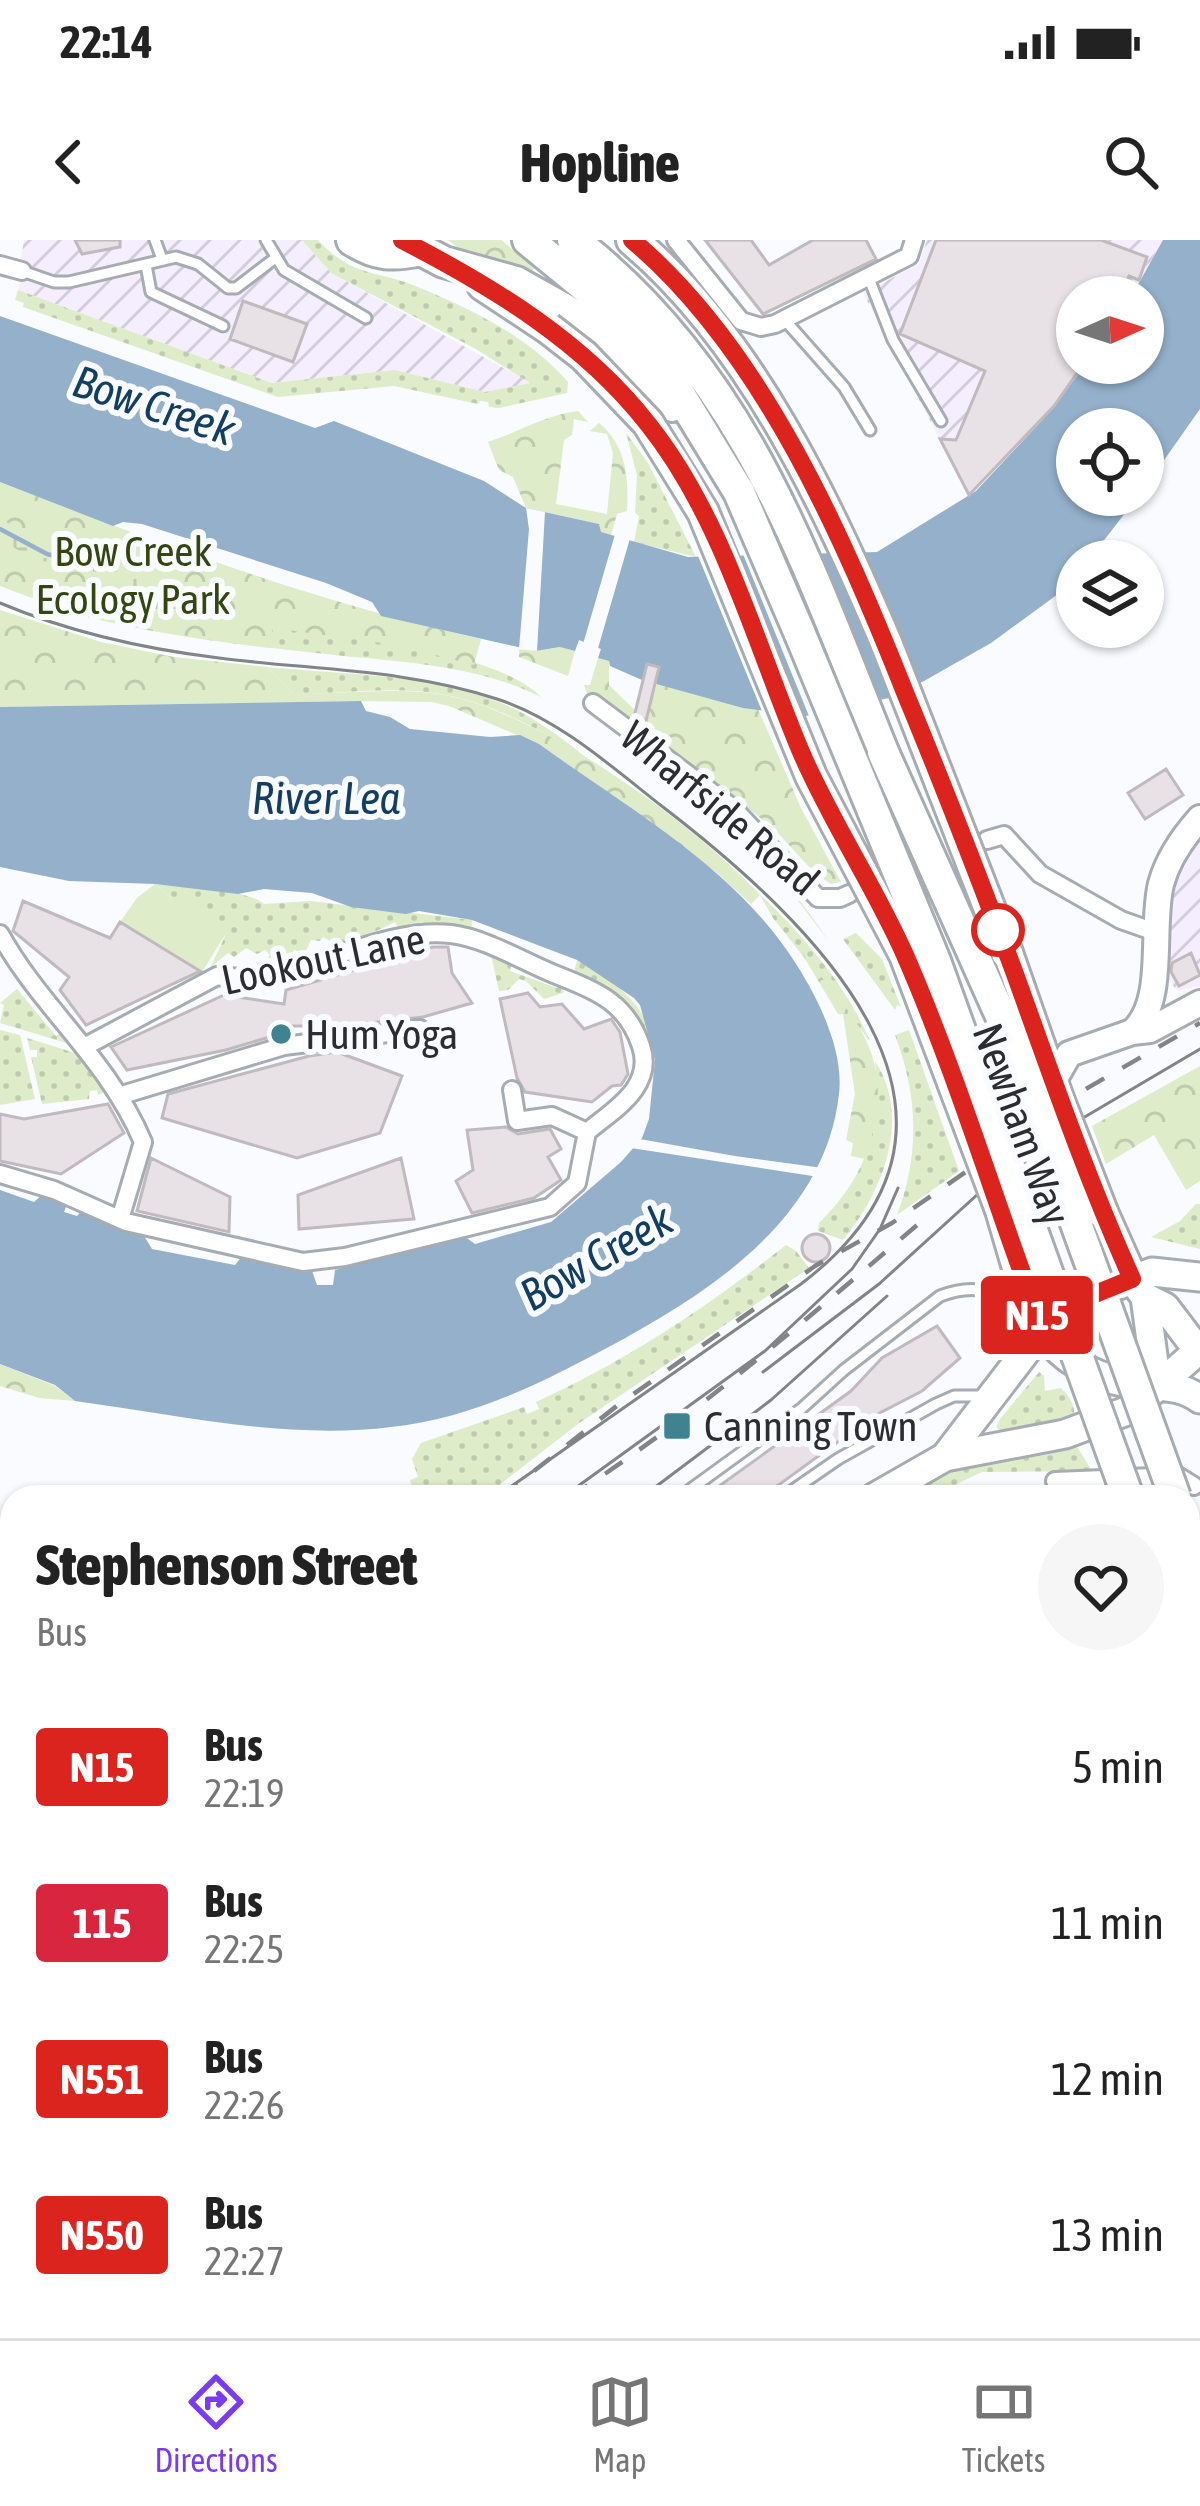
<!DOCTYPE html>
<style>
:root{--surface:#fff;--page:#f6f6f6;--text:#222;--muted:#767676;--line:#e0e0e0;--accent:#7c3aed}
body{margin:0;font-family:"Asap Condensed",sans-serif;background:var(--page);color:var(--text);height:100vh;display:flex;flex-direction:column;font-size:45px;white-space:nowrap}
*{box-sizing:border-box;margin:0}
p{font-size:39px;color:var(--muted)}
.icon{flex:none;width:66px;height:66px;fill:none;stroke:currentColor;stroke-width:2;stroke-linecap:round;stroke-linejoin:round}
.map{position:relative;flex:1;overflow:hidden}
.details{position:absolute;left:0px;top:1245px;width:1200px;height:855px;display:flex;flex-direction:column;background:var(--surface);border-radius:36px 36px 0 0;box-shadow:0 3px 9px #0004}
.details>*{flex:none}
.badge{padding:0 24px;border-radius:9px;font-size:42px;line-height:78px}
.needle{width:78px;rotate:87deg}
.controls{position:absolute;left:1056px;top:36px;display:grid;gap:24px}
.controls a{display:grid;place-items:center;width:108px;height:108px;border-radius:50%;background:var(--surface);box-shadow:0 3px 9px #0004;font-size:60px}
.map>.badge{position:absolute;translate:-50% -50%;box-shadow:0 0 0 6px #fff}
.round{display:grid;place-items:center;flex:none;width:126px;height:126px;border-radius:63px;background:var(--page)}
.summary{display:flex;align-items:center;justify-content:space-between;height:204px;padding:0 36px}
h1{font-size:57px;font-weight:800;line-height:90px}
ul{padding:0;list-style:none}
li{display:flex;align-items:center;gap:36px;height:156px;padding:0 36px}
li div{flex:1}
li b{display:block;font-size:45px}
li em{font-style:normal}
li .badge{min-width:132px;font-weight:700;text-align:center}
.status{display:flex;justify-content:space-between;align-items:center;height:84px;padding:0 60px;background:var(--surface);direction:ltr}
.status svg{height:33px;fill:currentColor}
header{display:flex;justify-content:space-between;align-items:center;height:156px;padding:0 36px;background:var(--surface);font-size:54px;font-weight:800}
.tab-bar{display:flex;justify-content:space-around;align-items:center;height:168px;border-top:3px solid var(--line);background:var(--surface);font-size:33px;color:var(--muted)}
.tab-bar a{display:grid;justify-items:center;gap:6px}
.tab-bar .selected{color:var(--accent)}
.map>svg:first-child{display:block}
.industrial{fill:url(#industrial-furrows)}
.grass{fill:url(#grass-dots)}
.forest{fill:url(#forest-crowns)}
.wetland{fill:url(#wetland-marsh)}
.pitch{fill:#deecca}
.water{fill:#94b0cb}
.pier{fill:#f9fbfe}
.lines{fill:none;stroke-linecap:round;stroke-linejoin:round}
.stream{stroke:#94b0cb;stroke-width:4.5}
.building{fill:#e8e1e6;stroke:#c0b9be;stroke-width:3}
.lane-casing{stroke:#a6acb1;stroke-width:15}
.street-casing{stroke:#a6acb1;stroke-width:22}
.secondary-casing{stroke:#a6acb1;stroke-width:30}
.primary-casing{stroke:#a6acb1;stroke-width:33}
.highway-casing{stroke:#a6acb1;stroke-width:36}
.lane{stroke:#fff;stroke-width:9}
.street{stroke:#fff;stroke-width:16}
.secondary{stroke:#fff;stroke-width:24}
.primary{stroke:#fff;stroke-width:27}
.highway{stroke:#fff;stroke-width:30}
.tram{stroke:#828487;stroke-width:3}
.rail{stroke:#828487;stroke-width:4.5;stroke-dasharray:21 21;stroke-linecap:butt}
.highway-bridge-casing{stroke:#a6acb1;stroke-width:36;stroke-linecap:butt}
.highway-bridge{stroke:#fff;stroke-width:30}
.line-casing{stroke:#fff;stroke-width:27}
.line{stroke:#dc241f;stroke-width:18}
.stop-dot{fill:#fff;stroke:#dc241f;stroke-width:6}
.poi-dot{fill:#3f8391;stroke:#f9fbfe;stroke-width:4.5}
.labels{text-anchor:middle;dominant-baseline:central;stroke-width:12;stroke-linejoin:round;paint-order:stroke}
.park-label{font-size:42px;fill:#34450f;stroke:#f9fbfe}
.street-label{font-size:42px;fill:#2b2d30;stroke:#f9fbfe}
.poi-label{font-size:42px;fill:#2b2d30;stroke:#f9fbfe;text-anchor:start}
.water-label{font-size:45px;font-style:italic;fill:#123e63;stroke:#f9fbfe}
</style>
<div class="status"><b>22:14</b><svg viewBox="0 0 49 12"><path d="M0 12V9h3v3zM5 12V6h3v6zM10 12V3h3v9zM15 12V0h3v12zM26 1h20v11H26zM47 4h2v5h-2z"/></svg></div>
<header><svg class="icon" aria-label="back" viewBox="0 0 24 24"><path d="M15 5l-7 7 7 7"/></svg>Hopline<svg class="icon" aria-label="search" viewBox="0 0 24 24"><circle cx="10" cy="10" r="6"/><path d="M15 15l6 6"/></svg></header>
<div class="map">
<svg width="1200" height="2098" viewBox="0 0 1200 2098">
<defs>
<pattern id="industrial-furrows" width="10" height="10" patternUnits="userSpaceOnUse" patternTransform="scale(3)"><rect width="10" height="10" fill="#f5eeff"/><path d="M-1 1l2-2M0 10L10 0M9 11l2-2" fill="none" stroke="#d2ccdb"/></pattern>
<pattern id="grass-dots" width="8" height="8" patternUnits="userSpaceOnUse" patternTransform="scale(3)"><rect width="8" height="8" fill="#deecca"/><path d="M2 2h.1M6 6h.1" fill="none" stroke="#bfcbae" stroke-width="1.8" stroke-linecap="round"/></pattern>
<pattern id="forest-crowns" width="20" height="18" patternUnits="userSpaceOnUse" patternTransform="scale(3)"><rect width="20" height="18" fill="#deecca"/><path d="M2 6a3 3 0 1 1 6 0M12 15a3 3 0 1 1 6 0" fill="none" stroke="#bfcbae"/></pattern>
<pattern id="wetland-marsh" width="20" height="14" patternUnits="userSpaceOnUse" patternTransform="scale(3)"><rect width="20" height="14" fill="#deecca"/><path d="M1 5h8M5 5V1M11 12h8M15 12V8" fill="none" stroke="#bfcbae"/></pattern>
</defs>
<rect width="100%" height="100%" fill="#f9fbfe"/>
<path class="industrial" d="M 24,0 L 302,0 L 331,33 L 531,143 L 485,152 L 395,130 L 272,143 L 18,50 L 24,21 L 21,18 Z
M 927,0 L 1163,0 L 1131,57 L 1077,57 L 1077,123 L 1087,123 L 1047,175 L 969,255 L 863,53 L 919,24 Z
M 1200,597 L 1200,746 L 1177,751 L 1165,734 L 1165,686 L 1171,653 Z"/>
<path class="grass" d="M 302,0 L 318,0 C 355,39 375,29 418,47 C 473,70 529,97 568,142 L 567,153 L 499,168 L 489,167 L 488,162 L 480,161 L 478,164 L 394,146 L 278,157 L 23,67 L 24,63 L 15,60 L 18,50 L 272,143 L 395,130 L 485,152 L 530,143 L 474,108 L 331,33 Z
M 626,193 L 648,223 L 696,317 L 634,302 L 639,276 L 635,273 L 637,235 Z
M 80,375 C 179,381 475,390 541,457 C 475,424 398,422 325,414 C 242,405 160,396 80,375 Z
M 267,427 C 344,435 434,433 506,465 C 538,479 564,500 591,521 C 544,491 492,462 435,453 C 390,446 338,454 293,454 Z
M 651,518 C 719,572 780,627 828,700 L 792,653 L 704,566 L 646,525 Z
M 155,644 C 183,648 245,648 264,664 L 310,661 L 472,680 L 471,694 L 427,691 L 422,682 L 400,692 L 395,682 L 337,710 L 341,701 L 337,699 L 331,713 L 325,714 L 330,701 L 323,697 L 320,701 L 311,700 L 305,713 L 294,710 L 287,723 L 260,727 L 270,715 L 265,710 L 257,714 L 246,708 L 234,717 L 228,713 L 210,728 L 227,692 L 175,661 Z
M 760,655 C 804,696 846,745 870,801 L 773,678 Z
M 856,693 L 882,719 L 901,767 L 897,765 L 895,770 L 843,699 Z
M 491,715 L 512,722 L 510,731 L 557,748 L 561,741 L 565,742 L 563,753 L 544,759 L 526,741 L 519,739 L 508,750 L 499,751 Z
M 577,720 C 626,749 657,770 654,834 L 648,831 L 648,813 L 631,765 L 574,733 Z
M 17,749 L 56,796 L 64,791 L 73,802 L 70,804 L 0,783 L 4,765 L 0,763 Z
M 0,790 L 20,795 L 35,859 L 0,865 Z
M 909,790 L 959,931 L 897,975 C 920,914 918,856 895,795 Z
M 27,798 L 85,816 L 107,851 L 98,855 L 97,850 L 90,851 L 89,859 L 42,864 L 31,817 L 37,817 L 37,810 L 30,810 Z
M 875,821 C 912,878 883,952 843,1000 L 818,991 L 819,983 C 867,936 882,887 875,821 Z
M 1196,964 L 1200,964 L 1200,1009 L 1151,997 L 1180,981 Z
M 786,1005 L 796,1011 L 809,1028 L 578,1184 L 484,1257 L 415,1257 L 410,1240 L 418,1237 L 412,1219 L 421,1203 L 524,1167 L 527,1174 L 539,1169 L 536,1162 C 628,1120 707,1067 786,1005 Z
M 1039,1132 L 1044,1136 L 1045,1151 L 1061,1148 C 1070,1157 1077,1167 1073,1180 L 1006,1196 L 996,1187 L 1000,1179 Z
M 1076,1205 L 1092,1231 L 982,1232 L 929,1257 L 923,1257 L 917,1248 L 959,1227 Z"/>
<path class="forest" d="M 448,0 L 501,0 L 535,28 L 524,38 L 467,15 Z
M 578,171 L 588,182 L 574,179 L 572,195 L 564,200 L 556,264 L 607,274 L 613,213 L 607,194 L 590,191 L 599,183 C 626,205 629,238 627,271 L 617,274 L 611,295 L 600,292 L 599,284 L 526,268 L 513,237 L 499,230 L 488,202 C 519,192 545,175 578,171 Z
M 0,242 C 157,303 316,362 481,399 L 474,425 L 397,405 L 273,388 L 269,408 C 176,396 88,381 0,346 Z
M 0,370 L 101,402 L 174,417 L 267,427 L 293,454 C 338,454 387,448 432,453 C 530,464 694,583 760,655 L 751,664 L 716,632 L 538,504 L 449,466 L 431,462 L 361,461 L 0,467 Z
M 561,407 L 575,411 L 568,436 L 519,417 L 519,409 L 537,411 Z
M 598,418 L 609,421 L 609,445 L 645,480 L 657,444 L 758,469 L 801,568 L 841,642 L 831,644 C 806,629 792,605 770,586 C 713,538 650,498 588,456 L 584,445 L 590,445 Z
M 801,712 C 861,786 899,818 865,919 L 851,916 L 853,903 L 846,900 L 855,854 L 843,774 L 838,774 Z
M 1200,826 L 1200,941 L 1186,950 L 1154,895 L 1106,924 L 1092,886 Z
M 0,1124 L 55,1146 L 75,1161 L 39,1158 L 0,1146 Z
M 1188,1863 L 1200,1897 L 1200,1966 L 1188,1959 Z"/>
<path class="wetland" d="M 0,279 L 68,314 L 142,331 L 147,341 L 138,348 C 119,341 101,335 83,328 C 68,323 50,325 34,318 C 22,314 11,305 0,298 Z"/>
<path class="pitch" d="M 155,644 L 175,661 L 189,661 L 227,692 L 202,732 L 120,682 L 137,658 Z"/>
<path class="water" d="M 1163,0 L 1200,0 L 1200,169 L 1143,250 L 1143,189 L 1077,189 L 1077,255 L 1139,255 L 1088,321 L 1077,321 L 1077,336 L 1069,346 L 991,403 L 924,441 L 889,458 L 806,476 L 743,468 L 642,440 L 610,426 L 609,421 L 598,418 L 601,409 L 579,400 L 575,411 L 560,407 L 536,411 L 381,376 L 372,362 L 326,343 L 142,284 L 123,282 L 113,286 L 0,242 L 0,76 L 315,188 L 334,181 L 484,241 L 526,268 L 599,284 L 601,292 L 688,317 L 877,312 L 976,251 L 1047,175 L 1087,123 L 1143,123 L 1143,57 L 1131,57 Z
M 361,461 L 366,471 L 390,477 L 410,489 L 490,497 L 520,495 L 539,504 C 630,570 738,629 798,727 C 820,762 844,812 839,854 C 824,988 693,1063 586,1119 C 523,1152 463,1179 391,1187 C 287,1200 178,1175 75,1161 L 55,1145 L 0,1124 L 0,950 L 34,962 L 45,952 L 68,961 L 64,972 L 77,976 L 84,968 L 141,991 L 152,1009 L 235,1025 L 244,1014 L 311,1028 L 317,1045 L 333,1045 L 335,1030 L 464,996 L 475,1004 L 551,982 L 621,922 L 642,898 L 649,879 L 655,820 L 640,765 L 634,758 L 577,720 L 472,680 L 419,671 L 406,674 L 351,667 L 312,653 L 264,649 L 238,654 L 155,644 L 69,641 L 0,627 L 0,467 Z"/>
<path class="pier" d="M 526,268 L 545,272 L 537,411 L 519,409 L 529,289 Z
M 616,291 L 631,295 L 594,422 L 594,412 L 582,408 L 581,411 Z
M 819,307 L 882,466 L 811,481 L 741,309 Z
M 729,310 L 797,480 L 764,476 L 696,311 Z
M 634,898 L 735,916 L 823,928 L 819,937 L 631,908 Z"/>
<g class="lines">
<path class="stream" d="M 0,289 L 47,314 L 103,329"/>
</g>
<path class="building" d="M 75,0 L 120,0 L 120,7 L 82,14 Z
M 705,0 L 751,0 L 769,25 L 813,0 L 866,0 L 876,19 L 763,74 Z
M 936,0 L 1101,0 L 1147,17 L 1139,40 L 1129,36 L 1124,50 L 1110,45 L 1106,57 L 1077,57 L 1077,123 L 1084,123 L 1054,166 L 969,255 L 940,199 L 956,200 L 985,131 L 900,94 Z
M 243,61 L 307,84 L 293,122 L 230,99 Z
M 647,424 L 659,427 L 646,481 L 635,473 Z
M 1166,529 L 1183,555 L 1145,579 L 1128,553 Z
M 23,661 L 110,698 L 120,682 L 200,731 L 86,785 L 60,750 L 69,737 L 13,691 Z
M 433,707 L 448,707 L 452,733 L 472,763 L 423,777 L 342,786 L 288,786 L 272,790 L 283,793 L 226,810 L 127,830 L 111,807 L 224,755 L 284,764 L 286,750 Z
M 1191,713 L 1200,735 L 1179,746 L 1171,732 L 1172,723 Z
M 528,753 L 540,767 L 562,764 L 584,789 L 611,779 L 620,792 L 628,834 L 621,845 L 612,846 L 592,862 L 525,852 L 517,838 L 500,759 Z
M 337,812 L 402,836 L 380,893 L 297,918 L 162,878 L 168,854 L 309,816 Z
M 108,864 L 124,893 L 61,934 L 0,921 L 0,874 L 24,879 Z
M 506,887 L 518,894 L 550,889 L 561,909 L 548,917 L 561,940 L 534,958 L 472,973 L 456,941 L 473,930 L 467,890 Z
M 151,918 L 230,957 L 229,992 L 137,971 Z
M 401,918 L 414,979 L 299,989 L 298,955 Z
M802 1008a14 14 0 1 1 28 0a14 14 0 1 1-28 0Z
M 937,1086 L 960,1118 L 922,1151 L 872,1177 L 762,1257 L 704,1257 L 851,1151 L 882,1118 Z"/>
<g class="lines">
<g class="lane-casing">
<path id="lane" d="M 155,0 L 162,19
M 266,0 L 284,30 L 366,78
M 146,25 L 151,52 L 223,86
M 22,31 L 54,42 L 69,42 L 176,17 L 198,24 L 228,48 L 236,48 L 274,19
M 868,36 L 893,100 L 941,181
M 784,79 L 844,147 L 870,190
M 680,1257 L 801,1169 L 844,1130 L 940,1056 C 977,1042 996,1051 1025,1075
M 783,1257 L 838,1219 L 936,1164 L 954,1156 L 984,1156
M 1188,1530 L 1200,1565
M 1188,1576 L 1200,1586"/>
</g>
<g class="street-casing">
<path id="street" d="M 676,0 L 741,81 L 761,87 L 775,84 L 909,16 L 914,0
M 0,25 L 22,31
M 593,463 L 734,569 L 818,658 L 840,658 L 849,654
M 987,600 L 1004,595 L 1040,634 L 1121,680 L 1155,692
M 0,694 C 42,770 106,816 143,902 L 120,979
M 86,806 L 217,736 C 289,748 377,685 451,694 C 485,698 522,721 554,734 C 596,751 626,761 641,806 C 655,847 613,870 587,892
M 512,850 L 517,881 L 552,876 L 587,892
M 122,855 L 284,806 L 420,789
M 0,934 L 54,950 L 126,982 L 303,1022 L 345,1017 L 550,967 L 577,943 L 587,892
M 1055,1241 L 1178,1236 L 1194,1246
M 0,1580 L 12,1574
M 1188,1820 L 1200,1816
M 0,1891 L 12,1891
M 1188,1973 L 1200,1980
M 0,2086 L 62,2098
M 611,2088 L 613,2098
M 791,2088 L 792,2098
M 1054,2088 L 1055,2098
M 266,2098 L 266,2088
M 945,2098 L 959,2088"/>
</g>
<g class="secondary-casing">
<path id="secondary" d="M 1132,792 C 1167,763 1150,688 1161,644 C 1168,618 1183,597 1200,578
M 1053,842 L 1069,814 L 1132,792 L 1150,790 L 1200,763
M 1188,1715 L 1200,1714
M 0,1795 L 12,1783
M 0,1813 L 0,1819"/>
</g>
<g class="primary-casing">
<path id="primary" d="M 1132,1039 L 1145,1057 L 1165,1067 L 1200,1113
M 1145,1057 L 1157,1145
M 1043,1090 C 1062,1124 1105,1142 1143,1145 C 1165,1147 1182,1146 1200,1159
M 945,1217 L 1053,1076 L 1068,1065 L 1152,1032 L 1200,1037
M 875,1257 L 945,1217 L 1065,1194 L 1132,1169 L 1200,1109
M 0,1768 L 12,1760"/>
</g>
<g class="highway-casing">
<path id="highway" d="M 352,0 C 377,16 393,16 421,10
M 402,0 L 444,22 L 516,42 L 564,69 L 597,91 L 672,166
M 528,0 L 611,68 L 659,121 L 739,252 L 800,394
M 573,0 C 746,134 805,319 883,512
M 632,0 C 752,101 827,264 887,405
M 483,45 L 548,88
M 1007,713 L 1057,856
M 1001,970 L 1018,1028 L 1043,1090
M 1102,972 L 1132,1039
M 1188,1293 L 1200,1325"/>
</g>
<use href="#lane" class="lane"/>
<use href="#street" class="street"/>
<use href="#secondary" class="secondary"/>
<use href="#primary" class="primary"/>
<use href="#highway" class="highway"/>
<path class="tram" d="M 0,363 C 69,392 145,409 219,418 C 312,430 407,429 497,459 C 559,479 613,528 663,567 C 811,681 1021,877 801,1044 L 496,1257
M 763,1132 L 879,1044 L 1000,934 L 1066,888 L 1200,809
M 563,1257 L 765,1111 L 852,1029 L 880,989 L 898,948
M 642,1257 L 771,1160 L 887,1056
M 0,1434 L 12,1430
M 0,1464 L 12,1459
M 0,1548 L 12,1543"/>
<path class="rail" d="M 501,1257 L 618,1165 L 815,1026 L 892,983 L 1084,850 L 1200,783
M 570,1257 C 697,1175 809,1077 923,980
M 0,1512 L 12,1508"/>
<g class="highway-bridge-casing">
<path id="highway-bridge" d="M 548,88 L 584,116 L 648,183 L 703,272 L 811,536 L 905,715 L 1001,970
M 800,394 L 935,721 L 1128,1257
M 887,405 L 1007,713
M 883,512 L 1001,776 L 1175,1257
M 1057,856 L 1102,972
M 1188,1339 L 1200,1372
M 1188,1373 L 1200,1406
M 1188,1421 L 1200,1454"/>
</g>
<use href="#highway-bridge" class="highway-bridge"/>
</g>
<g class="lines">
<g class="line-casing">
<path id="line" d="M 402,0 C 493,47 584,102 648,184 C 723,278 755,403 801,512 C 831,582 874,645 905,715 C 958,837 996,966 1043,1090 L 1068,1065 L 1132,1039 C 1087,939 1052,837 1015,734 C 980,640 944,547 906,455 C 844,299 763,110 632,0"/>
</g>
<use href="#line" class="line"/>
</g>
<circle class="stop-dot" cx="998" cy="690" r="24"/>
<g class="poi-dot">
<circle cx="281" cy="794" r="12"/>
<rect x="662" y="1171" width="30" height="30" rx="6"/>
</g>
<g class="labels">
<g class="park-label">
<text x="133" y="311">Bow Creek<tspan x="133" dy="48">Ecology Park</tspan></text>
</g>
<g class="street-label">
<text transform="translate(720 568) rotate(40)">Wharfside Road</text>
<text transform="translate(323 719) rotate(-12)">Lookout Lane</text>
<text transform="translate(1022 884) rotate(70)">Newham Way</text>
</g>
<g class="poi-label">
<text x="305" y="794">Hum Yoga</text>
<text x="704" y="1186">Canning Town</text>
</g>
<g class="water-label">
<text transform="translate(154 165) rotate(18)">Bow Creek</text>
<text x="326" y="558">River Lea</text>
<text transform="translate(596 1017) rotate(-30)">Bow Creek</text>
</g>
</g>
</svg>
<div class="controls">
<a><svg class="needle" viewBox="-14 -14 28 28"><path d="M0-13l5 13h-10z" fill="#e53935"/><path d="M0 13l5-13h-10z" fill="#767676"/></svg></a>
<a><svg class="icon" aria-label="locate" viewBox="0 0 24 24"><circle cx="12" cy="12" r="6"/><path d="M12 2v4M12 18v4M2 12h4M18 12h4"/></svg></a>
<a><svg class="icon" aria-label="layers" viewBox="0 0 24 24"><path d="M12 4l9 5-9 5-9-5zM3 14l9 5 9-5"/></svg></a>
</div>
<b class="badge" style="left:1037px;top:1075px;background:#dc241f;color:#fff">N15</b>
<section class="details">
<div class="summary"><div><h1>Stephenson Street</h1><p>Bus</p></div><a class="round"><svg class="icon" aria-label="heart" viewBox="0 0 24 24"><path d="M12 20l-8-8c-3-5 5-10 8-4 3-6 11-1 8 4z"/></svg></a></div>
<ul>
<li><span class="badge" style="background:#dc241f;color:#fff">N15</span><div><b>Bus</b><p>22:19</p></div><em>5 min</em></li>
<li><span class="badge" style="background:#d7263d;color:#fff">115</span><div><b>Bus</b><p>22:25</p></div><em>11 min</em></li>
<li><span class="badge" style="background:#dc241f;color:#fff">N551</span><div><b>Bus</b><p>22:26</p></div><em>12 min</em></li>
<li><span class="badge" style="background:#dc241f;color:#fff">N550</span><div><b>Bus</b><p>22:27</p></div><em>13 min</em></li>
</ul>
</section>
</div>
<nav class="tab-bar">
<a class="selected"><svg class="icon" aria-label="directions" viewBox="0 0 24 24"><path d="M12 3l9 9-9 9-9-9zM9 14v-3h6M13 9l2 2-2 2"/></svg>Directions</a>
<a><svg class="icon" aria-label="map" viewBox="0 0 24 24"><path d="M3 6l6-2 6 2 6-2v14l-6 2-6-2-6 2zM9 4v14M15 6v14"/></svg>Map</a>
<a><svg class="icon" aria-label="tickets" viewBox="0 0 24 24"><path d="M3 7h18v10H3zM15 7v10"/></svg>Tickets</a>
</nav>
